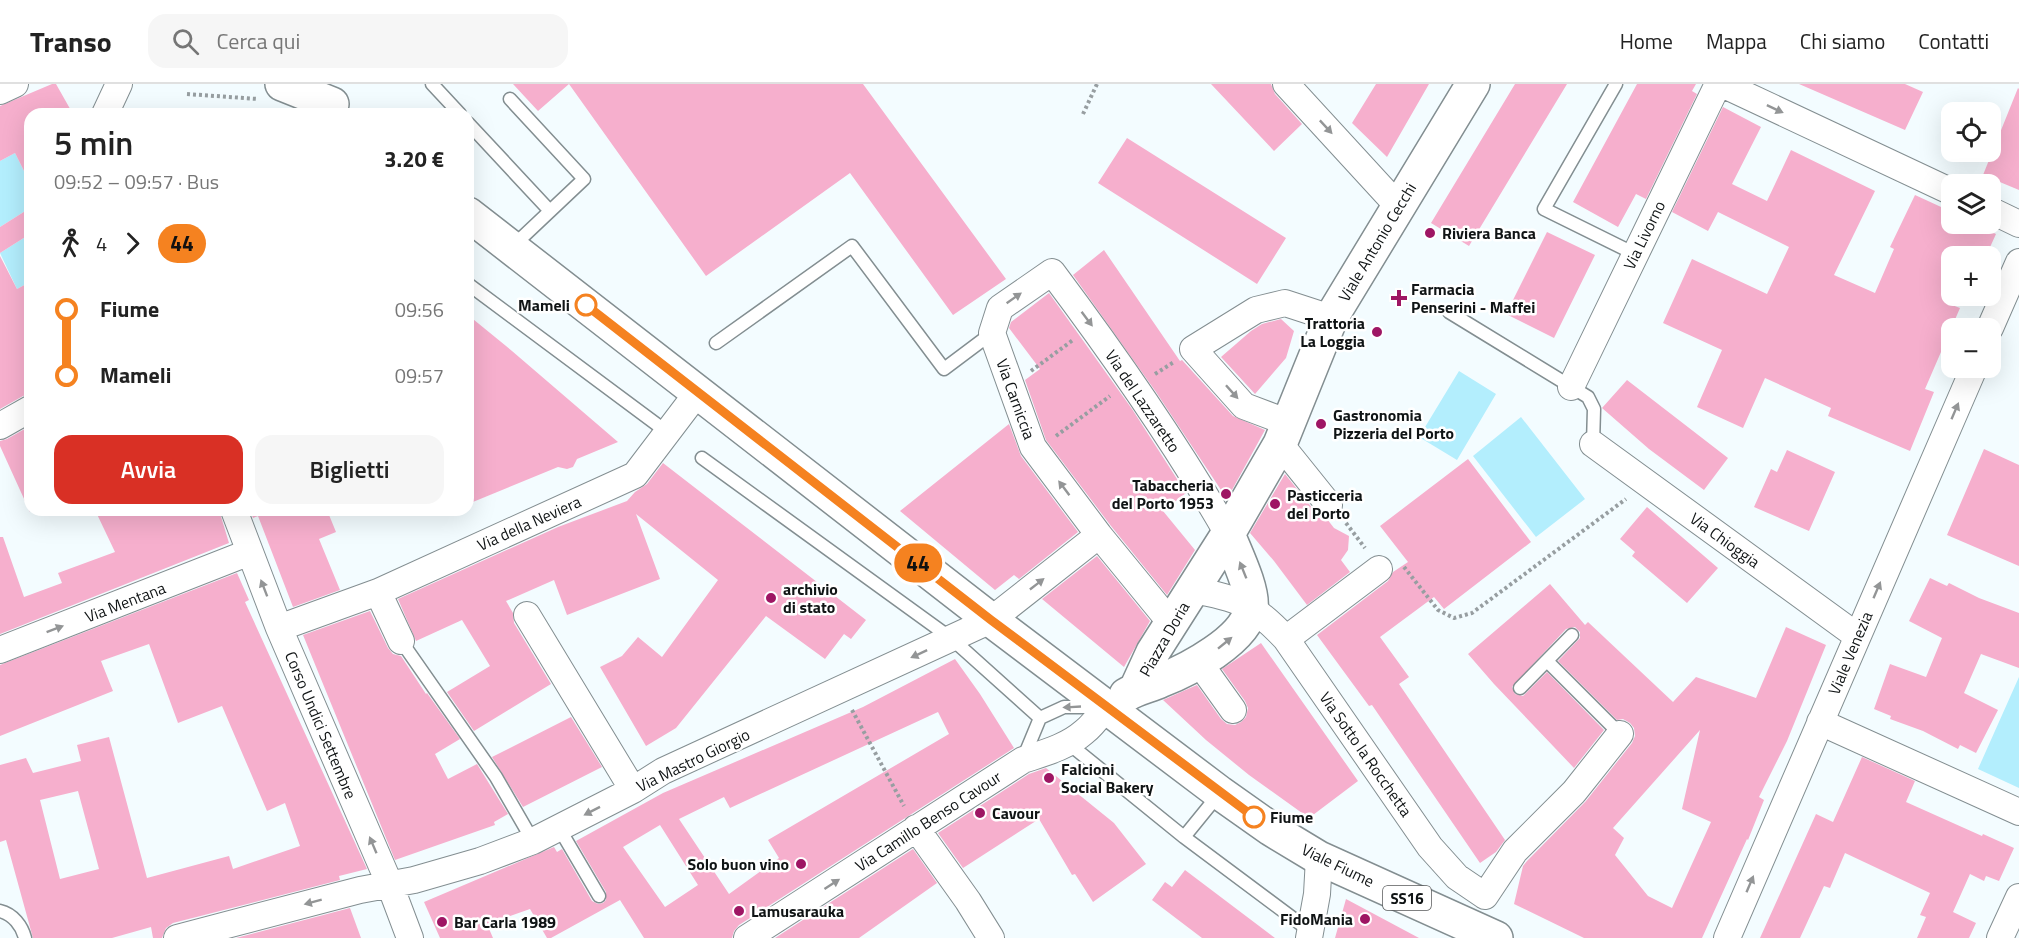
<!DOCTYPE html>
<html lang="it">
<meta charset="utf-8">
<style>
:root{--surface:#fff;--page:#f6f6f6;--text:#222;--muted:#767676;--line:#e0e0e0;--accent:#d93025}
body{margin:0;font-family:"Titillium Web",sans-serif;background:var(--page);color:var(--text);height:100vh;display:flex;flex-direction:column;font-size:22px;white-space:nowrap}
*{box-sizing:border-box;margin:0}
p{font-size:20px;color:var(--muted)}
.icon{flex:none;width:33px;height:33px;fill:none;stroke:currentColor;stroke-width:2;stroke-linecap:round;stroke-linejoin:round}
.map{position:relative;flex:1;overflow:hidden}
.details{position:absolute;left:24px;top:24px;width:450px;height:408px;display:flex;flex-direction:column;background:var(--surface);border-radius:18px;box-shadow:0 6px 24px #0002}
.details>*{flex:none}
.badge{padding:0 12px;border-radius:20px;font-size:21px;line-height:39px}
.buttons{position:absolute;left:1941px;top:18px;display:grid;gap:12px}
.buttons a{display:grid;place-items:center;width:60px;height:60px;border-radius:12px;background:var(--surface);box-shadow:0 6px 24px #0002;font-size:30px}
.map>.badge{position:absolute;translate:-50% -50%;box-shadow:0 0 0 3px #fff}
.legs{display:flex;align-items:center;gap:9px;height:66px;padding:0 30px;font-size:20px}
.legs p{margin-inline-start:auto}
.overview{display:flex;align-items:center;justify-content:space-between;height:102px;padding:0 30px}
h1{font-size:33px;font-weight:600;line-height:45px}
.button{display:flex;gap:12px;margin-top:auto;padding:12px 30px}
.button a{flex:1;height:69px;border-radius:18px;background:var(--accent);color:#fff;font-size:24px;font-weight:600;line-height:69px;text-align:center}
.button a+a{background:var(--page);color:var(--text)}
ul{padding:0 30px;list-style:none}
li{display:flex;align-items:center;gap:21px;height:66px;font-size:22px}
li i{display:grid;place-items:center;width:9px;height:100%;margin:0 8px;background:currentColor}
li i::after{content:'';width:15px;height:15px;margin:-8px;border:4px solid;border-radius:50%;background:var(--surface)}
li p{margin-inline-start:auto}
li:first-child i{background:linear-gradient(#0000 50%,currentColor 0)}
li:last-child i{background:linear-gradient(currentColor 50%,#0000 0)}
header{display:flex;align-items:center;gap:36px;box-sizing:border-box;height:84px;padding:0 30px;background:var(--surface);border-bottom:2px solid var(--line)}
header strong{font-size:28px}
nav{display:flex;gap:33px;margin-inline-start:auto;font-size:21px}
.search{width:420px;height:54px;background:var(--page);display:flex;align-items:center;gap:15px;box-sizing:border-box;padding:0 21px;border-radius:18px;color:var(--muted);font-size:22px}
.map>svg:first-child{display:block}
.green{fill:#b3eefd}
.building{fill:#f6afcd;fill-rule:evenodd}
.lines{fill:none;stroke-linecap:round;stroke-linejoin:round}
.lane-casing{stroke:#838e91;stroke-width:15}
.street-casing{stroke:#838e91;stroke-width:28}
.secondary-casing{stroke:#838e91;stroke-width:36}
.primary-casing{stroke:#838e91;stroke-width:36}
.path{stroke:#979ea1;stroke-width:4;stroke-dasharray:3 3;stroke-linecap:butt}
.lane{stroke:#fff;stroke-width:12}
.street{stroke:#fff;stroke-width:26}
.secondary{stroke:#fff;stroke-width:33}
.primary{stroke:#fff;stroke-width:33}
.oneway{fill:#939596}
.line-1-casing{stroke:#fff;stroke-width:14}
.line-1{stroke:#f58220;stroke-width:9}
.poi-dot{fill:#9e1664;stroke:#fff;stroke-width:2}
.stop-1-dot{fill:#fff;stroke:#f58220;stroke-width:3}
.labels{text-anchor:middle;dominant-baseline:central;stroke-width:5;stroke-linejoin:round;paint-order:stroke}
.shield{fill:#fff;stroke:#585a5b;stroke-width:1.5}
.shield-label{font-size:15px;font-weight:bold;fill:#101415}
.poi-label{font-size:16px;font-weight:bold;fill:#101415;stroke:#fff;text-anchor:start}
.street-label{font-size:16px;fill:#101415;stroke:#fff}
.stop-label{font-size:16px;font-weight:bold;fill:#101415;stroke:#fff;text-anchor:end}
</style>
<header>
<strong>Transo</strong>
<div class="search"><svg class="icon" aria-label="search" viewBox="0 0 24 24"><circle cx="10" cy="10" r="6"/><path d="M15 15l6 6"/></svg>Cerca qui</div>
<nav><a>Home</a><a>Mappa</a><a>Chi siamo</a><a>Contatti</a></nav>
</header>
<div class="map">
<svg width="2019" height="854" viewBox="0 0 2019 854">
<rect width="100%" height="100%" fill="#f3fcff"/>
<path class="green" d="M 15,69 L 30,99 L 30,124 L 0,143 L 0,77 Z
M 30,150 L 30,198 L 17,205 L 0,169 Z
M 1459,287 L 1496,310 L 1457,376 L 1419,353 Z
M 1521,333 L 1585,415 L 1536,453 L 1473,372 Z
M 2019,593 L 2019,704 L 1978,685 Z"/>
<path class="building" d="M 52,0 L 56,0 L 73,30 L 30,30 L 30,99 L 15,69 L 0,77 L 0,22 Z
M 513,0 L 863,0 L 1006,195 L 953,231 L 850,89 L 706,192 L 569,0 L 538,27 Z
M 1211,0 L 1271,0 L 1275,10 L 1302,40 L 1274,67 Z
M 1376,0 L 1429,0 L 1387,73 L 1352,39 Z
M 1515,0 L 1567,0 L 1469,162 L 1431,139 Z
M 1637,0 L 1696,0 L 1692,7 L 1697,10 L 1646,115 L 1636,110 L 1618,143 L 1573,118 Z
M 1799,0 L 1905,0 L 1923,8 L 1905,46 Z
M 2018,4 L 2019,5 L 2019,106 L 1983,91 Z
M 1723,23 L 1761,43 L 1732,100 L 1767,117 L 1791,66 L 1875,107 L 1834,191 L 1875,209 L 1894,165 L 1890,163 L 1915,111 L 1952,128 L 1952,140 L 1974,140 L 1996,150 L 1986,172 L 1952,172 L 1952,221 L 1960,224 L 1925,305 L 1934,308 L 1910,367 L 1828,332 L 1831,324 L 1765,294 L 1743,344 L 1697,323 L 1722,266 L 1663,239 L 1692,175 L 1767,210 L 1789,163 L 1718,128 L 1708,147 L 1672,128 Z
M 1127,54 L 1286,154 L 1257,200 L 1098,99 Z
M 30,124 L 30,150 L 0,169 L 0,143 Z
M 1547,148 L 1595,171 L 1554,254 L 1506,230 Z
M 1104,166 L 1180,277 L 1182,276 L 1233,332 L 1265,346 L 1227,415 L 1156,308 L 1073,191 Z
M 0,172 L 17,205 L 30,198 L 30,310 L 23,312 L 0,325 Z
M 1049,209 L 1132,325 L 1186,409 L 1163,427 L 1195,466 L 1167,511 L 1111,442 L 1046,356 L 1025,296 L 1040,285 L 1009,244 L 1011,238 Z
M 468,231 L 512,267 L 618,358 L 577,375 L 573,383 L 567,385 L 558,383 L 468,420 Z
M 1281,235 L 1294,247 L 1286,274 L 1255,310 L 1221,273 L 1251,247 L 1262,240 Z
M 1627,296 L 1728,374 L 1704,406 L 1649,365 L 1602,324 Z
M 1009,340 L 1021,372 L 1078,448 L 1019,495 L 1014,491 L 995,506 L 900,427 Z
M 30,342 L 30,428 L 0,362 L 0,357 L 7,355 Z
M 1984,365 L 2019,381 L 2019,482 L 1947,451 Z
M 1787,366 L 1835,388 L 1809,447 L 1754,423 L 1771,385 L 1777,388 Z
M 1468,375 L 1531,458 L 1444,525 L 1434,513 L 1380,553 L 1409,593 L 1399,600 L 1505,756 L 1496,768 L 1480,779 L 1372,621 L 1369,622 L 1317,551 L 1388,497 L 1393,488 L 1408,478 L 1380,442 Z
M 663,379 L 866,536 L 851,555 L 844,550 L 825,575 L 766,532 L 676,644 L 646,662 L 600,583 L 622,572 L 638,553 L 662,573 L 718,496 L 636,430 L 660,495 L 567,531 L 554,496 L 506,517 L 513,529 L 514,539 L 551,600 L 474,647 L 447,608 L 490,582 L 462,536 L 416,557 L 398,515 L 558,443 L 627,417 L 635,408 L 647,400 Z
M 1285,390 L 1317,430 L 1327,435 L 1334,444 L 1349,452 L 1348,466 L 1341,476 L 1350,488 L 1307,521 L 1274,477 L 1250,449 Z
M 1647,423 L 1718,484 L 1687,519 L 1632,472 L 1635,468 L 1620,455 Z
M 95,426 L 219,426 L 229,459 L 0,550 L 0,453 L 3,453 L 24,513 L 62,499 L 58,489 L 115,468 Z
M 250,426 L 327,426 L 336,448 L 319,455 L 340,506 L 293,523 L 258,432 L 253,434 Z
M 1097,472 L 1150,537 L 1124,583 L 1042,515 Z
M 237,489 L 249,516 L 245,518 L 367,785 L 339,792 L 340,796 L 173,839 L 166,844 L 162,854 L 153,854 L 151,843 L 112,854 L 33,854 L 6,756 L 0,758 L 0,681 L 26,674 L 33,689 L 81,677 L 77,661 L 109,653 L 147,794 L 229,772 L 233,785 L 300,762 L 285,719 L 267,727 L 222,622 L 178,639 L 149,560 L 101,577 L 113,607 L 0,652 L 0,581 ZM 78,707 L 99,785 L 60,795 L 40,716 Z
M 1930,494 L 1947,502 L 1949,499 L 1979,514 L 2019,529 L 2019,584 L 1981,570 L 1964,609 L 1998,626 L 1976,669 L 1960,661 L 1958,665 L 1923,647 L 1890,635 L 1891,632 L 1874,625 L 1890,580 L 1926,593 L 1942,554 L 1909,537 Z
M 1550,500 L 1585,541 L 1588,538 L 1673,618 L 1696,593 L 1756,614 L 1786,543 L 1826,561 L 1787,657 L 1759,713 L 1764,716 L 1748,756 L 1747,755 L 1702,854 L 1584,854 L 1514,820 L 1523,782 L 1527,777 L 1586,717 L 1632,659 L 1635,652 L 1634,644 L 1630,639 L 1623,635 L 1617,636 L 1558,577 L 1580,554 L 1580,548 L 1575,543 L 1566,545 L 1512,603 L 1515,610 L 1523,612 L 1547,588 L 1604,646 L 1574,684 L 1494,600 L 1468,570 ZM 1700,646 L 1682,725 L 1711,738 L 1672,824 L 1648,812 L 1615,771 L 1624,754 L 1613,744 Z
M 370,527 L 388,564 L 393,570 L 401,572 L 426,610 L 427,609 L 460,655 L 435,670 L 448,695 L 477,680 L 508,730 L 494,738 L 495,741 L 395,776 L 303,551 Z
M 1261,559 L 1358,697 L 1309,734 L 1249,691 L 1206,656 L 1163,616 L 1197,601 L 1221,635 L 1227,640 L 1235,641 L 1241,638 L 1246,633 L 1248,624 L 1245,617 L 1222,585 Z
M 955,575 L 980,610 L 1014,664 L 739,841 L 734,847 L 732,854 L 644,854 L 620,816 L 551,854 L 547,854 L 530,825 L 487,840 L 493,854 L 440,854 L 424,818 L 554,763 L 557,768 L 562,765 L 592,817 L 598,820 L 603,819 L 606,816 L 606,808 L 576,757 L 663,709 L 863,623 ZM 938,628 L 949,650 L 768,756 L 779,774 L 729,810 L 679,735 L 724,713 L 730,724 ZM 660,741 L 698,801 L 665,823 L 623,763 Z
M 571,633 L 602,683 L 523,723 L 492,673 Z
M 1862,673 L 1915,697 L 1906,718 L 1982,752 L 1983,750 L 2014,764 L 1999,797 L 1986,792 L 1984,797 L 1970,790 L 1953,828 L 1976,839 L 1969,854 L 1917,854 L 1926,833 L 1920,831 L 1930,809 L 1845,769 L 1830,804 L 1824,802 L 1800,854 L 1760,854 L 1816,730 L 1833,738 Z
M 1046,684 L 1114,739 L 1146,780 L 1093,818 L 1075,790 L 1072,791 L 1039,735 L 963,784 L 938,749 L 1029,690 Z
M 913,765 L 937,799 L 859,854 L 775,854 Z
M 1185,786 L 1275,854 L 1202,854 L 1152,816 L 1165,798 L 1172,803 Z
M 1346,815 L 1419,854 L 1335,854 Z
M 350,824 L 361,854 L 236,854 Z"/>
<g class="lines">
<g class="lane-casing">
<path id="lane" d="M 432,0 L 460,30
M 1616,0 L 1544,125 L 1635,170
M 510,15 L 584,95 L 512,163
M 468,39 L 550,127
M 468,200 L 667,348
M 1449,228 L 1588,313 L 1594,325 L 1593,360
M 716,259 L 852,162 L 944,285 L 992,249
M 702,374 L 952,555 L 1040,634
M 401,557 L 496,693 L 533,757
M 1547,577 L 1620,650
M 1520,604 L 1572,551
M 1068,659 L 1184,753 L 1310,847
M 1023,675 L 1040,634 L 1064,623 L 1094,623
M 559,744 L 599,812
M 1184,753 L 1219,710
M 0,827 C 13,830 22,842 25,854"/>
</g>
<g class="street-casing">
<path id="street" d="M 1286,0 L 1398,122
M 1722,0 L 1952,108
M 0,7 L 15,0
M 105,30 L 119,0
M 1990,126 L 2019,140
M 1990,244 L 2019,178
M 1571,303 L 1718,0
M 1289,339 L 1244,322 L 1193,265 L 1256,226 L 1285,219 L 1331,234
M 0,342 L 30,325
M 1280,360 L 1329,421
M 1593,360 L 1857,552
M 234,426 L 279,544 L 390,801 L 410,854
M 1192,506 C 1239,514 1253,520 1286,555 L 1430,763 L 1457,793 L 1485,812
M 527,531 L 633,706
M 1171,539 L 1099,451 L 1033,363 L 992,249 L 1000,224 L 1052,188 C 1115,272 1176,359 1228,450
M 279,544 L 378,508
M 1286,555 L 1379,485
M 401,557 L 378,508 L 635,391 L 698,308
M 0,566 L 250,468
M 1198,577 L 1233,626
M 1820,638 L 2019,728
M 916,744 L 968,817 L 991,854
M 1485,812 L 1515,767 L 1574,708 L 1620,650
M 177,854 L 360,806 L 414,796 L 480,777 L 533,757 L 633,706 L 663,687 L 991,536 L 1099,451
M 747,854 L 1023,676 C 1044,669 1067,663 1084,648 C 1093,641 1100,631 1107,622
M 1309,854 L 1317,810 L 1319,774
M 1727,854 L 1974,284
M 2000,854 L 2019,813"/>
</g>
<g class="secondary-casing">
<path id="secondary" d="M 1136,605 L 1153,568 L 1228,450 L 1280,360 L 1331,234 L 1473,0
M 1126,611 C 1137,604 1149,602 1160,597 C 1188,586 1246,556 1251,524 C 1254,506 1235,468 1228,450"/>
</g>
<g class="primary-casing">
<path id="primary" d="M 282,0 L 332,20
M 468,130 L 991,536 L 1220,709 L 1271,745 L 1319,774 L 1496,854"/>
</g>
<path class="path" d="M 187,10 L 258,15
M 1083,30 L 1097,0
M 1031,287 L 1073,256
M 1155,290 L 1174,278
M 1056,352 L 1110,312
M 1346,439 L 1365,464
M 1404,483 L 1438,526 L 1454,534 L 1472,529 L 1626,415
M 852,626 L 904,722"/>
<use href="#lane" class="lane"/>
<use href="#street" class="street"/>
<use href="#secondary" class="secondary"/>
<use href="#primary" class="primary"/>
</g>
<defs><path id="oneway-solid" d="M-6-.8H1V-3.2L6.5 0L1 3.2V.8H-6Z" transform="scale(1.5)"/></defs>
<g class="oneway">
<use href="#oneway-solid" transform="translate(1775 25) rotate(25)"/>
<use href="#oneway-solid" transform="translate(1326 43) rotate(47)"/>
<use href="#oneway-solid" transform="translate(1014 214) rotate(-35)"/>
<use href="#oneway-solid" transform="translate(1087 235) rotate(53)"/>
<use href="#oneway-solid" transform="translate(1232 308) rotate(48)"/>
<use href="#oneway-solid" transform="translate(1955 327) rotate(-67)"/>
<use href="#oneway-solid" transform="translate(1064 404) rotate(-127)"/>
<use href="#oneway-solid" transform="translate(1243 486) rotate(-112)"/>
<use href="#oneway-solid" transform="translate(1037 500) rotate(-38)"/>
<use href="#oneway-solid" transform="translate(264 504) rotate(-111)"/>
<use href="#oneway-solid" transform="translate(1877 506) rotate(-67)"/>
<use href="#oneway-solid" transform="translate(55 545) rotate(-21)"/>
<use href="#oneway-solid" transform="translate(1225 559) rotate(-39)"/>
<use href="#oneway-solid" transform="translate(919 570) rotate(155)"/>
<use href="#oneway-solid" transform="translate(1072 623) rotate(177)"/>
<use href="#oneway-solid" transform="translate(592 727) rotate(153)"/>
<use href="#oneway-solid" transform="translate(373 761) rotate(-113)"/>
<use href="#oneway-solid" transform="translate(832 800) rotate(-33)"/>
<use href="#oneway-solid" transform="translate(1750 800) rotate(-67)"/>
<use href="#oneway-solid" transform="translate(313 818) rotate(165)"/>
</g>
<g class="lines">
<g class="line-1-casing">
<path id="line-1" d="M 586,221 L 991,536 L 1254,733"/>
</g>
<use href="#line-1" class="line-1"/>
</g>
<g class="poi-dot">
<circle cx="1430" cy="149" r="6"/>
<path d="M1396 205h6v6h6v6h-6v6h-6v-6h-6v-6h6z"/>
<circle cx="1377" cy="248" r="6"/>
<circle cx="1321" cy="340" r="6"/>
<circle cx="1226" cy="410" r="6"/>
<circle cx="1275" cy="420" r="6"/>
<circle cx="771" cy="514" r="6"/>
<circle cx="1049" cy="694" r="6"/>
<circle cx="980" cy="729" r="6"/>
<circle cx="801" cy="780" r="6"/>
<circle cx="739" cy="827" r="6"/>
<circle cx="1365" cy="835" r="6"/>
<circle cx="442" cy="838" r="6"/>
</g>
<g class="stop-1-dot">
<circle cx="586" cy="221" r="10"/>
<circle cx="1254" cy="733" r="10"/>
</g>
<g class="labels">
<rect class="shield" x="1383" y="802" width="48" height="24" rx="4.5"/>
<g class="shield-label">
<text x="1407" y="814">SS16</text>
</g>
<g class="poi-label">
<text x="1442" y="149">Riviera Banca</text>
<text x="1411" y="205">Farmacia<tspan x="1411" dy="18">Penserini - Maffei</tspan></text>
<text x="1365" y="239" text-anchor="end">Trattoria<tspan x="1365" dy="18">La Loggia</tspan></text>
<text x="1333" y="331">Gastronomia<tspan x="1333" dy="18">Pizzeria del Porto</tspan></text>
<text x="1214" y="401" text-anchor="end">Tabaccheria<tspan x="1214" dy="18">del Porto 1953</tspan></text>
<text x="1287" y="411">Pasticceria<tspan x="1287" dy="18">del Porto</tspan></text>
<text x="783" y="505">archivio<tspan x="783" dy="18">di stato</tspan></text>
<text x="1061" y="685">Falcioni<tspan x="1061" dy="18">Social Bakery</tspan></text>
<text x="992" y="729">Cavour</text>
<text x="789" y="780" text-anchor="end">Solo buon vino</text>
<text x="751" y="827">Lamusarauka</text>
<text x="1353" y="835" text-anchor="end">FidoMania</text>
<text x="454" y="838">Bar Carla 1989</text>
</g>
<g class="street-label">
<text transform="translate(1644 151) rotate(-64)">Via Livorno</text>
<text transform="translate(1377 158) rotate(-59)">Viale Antonio Cecchi</text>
<text transform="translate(1016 315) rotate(70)">Via Carniccia</text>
<text transform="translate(1143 317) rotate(56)">Via del Lazzaretto</text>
<text transform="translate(529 439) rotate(-24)">Via della Neviera</text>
<text transform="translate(1725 456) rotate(36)">Via Chioggia</text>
<text transform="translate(125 518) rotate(-21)">Via Mentana</text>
<text transform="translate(1164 555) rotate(-60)">Piazza Doria</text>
<text transform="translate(1850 569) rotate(-67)">Viale Venezia</text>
<text transform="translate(321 641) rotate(67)">Corso Undici Settembre</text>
<text transform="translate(1366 670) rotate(55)">Via Sotto la Rocchetta</text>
<text transform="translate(693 676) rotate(-26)">Via Mastro Giorgio</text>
<text transform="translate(928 737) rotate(-33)">Via Camillo Benso Cavour</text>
<text transform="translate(1338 781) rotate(26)">Viale Fiume</text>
</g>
<g class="stop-label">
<text x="570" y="221">Mameli</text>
<text x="1270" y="733" text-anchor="start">Fiume</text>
</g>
</g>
</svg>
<div class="buttons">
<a><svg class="icon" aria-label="locate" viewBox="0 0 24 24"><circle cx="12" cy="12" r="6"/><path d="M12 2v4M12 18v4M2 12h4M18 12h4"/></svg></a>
<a><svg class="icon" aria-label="layers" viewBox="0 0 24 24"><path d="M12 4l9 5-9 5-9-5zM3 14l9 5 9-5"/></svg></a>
<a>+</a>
<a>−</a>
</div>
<b class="badge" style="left:918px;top:479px;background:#f58220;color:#111">44</b>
<section class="details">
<div class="overview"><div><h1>5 min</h1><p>09:52 – 09:57 · Bus</p></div><b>3.20 €</b></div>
<div class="legs"><svg class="icon" aria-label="walk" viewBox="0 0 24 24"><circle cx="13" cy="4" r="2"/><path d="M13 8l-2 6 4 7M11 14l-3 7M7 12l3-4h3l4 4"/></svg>4<svg class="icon" aria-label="forward" viewBox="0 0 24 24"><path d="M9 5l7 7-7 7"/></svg><b class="badge" style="background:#f58220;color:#111">44</b></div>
<ul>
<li><i style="color:#f58220"></i><b>Fiume</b><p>09:56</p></li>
<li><i style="color:#f58220"></i><b>Mameli</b><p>09:57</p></li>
</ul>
<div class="button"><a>Avvia</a><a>Biglietti</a></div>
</section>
</div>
